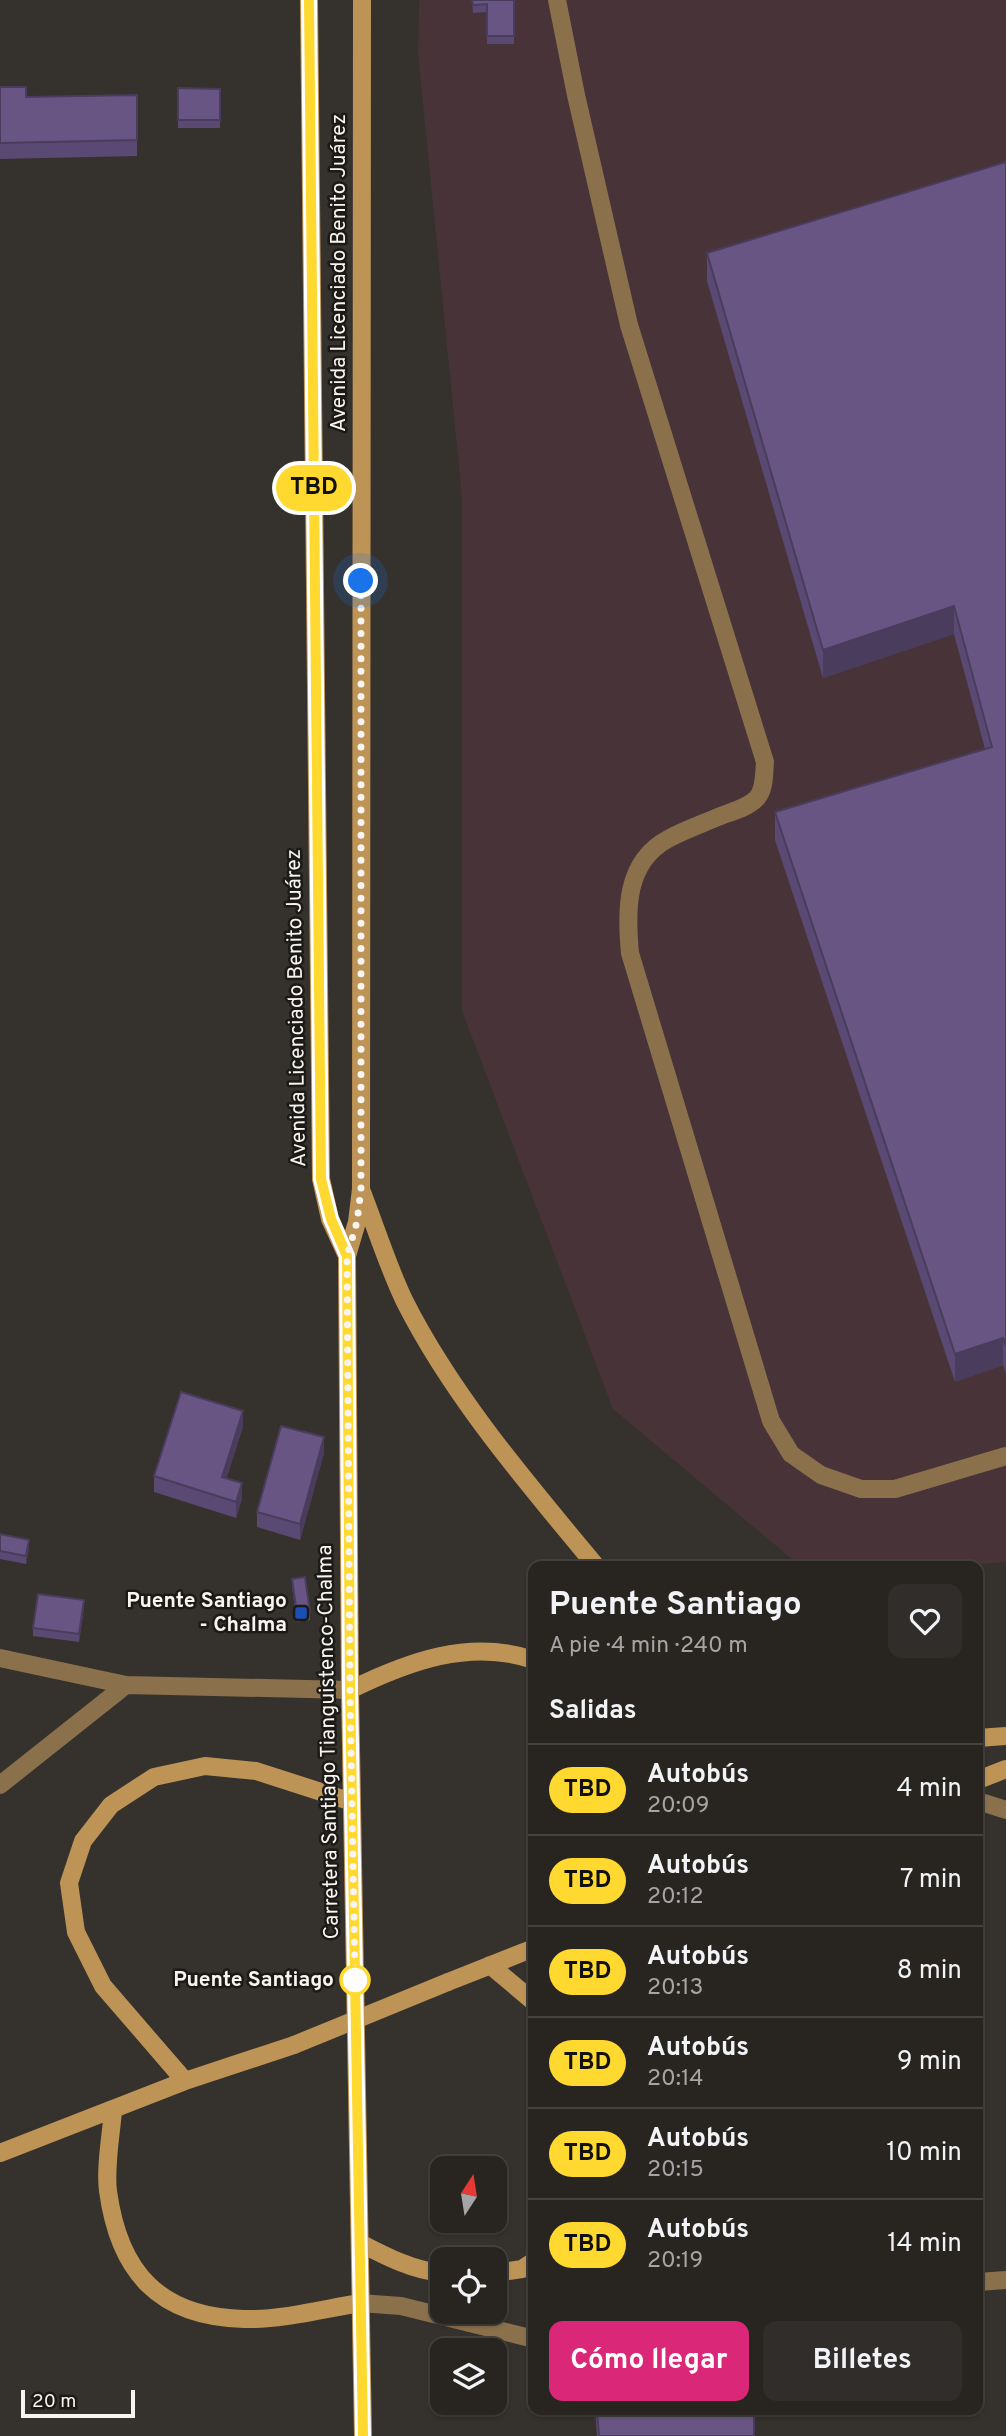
<!DOCTYPE html>
<html lang="es">
<meta charset="utf-8">
<style>
:root{--surface:#282521;--page:#302d2a;--text:#f1f3f6;--muted:#a5a5a5;--line:#44423f;--accent:#db2777}
body{margin:0;font-family:Overpass,sans-serif;background:var(--page);color:var(--text);height:100vh;display:flex;flex-direction:column;font-size:26px;white-space:nowrap}
*{box-sizing:border-box;margin:0}
p{font-size:23px;color:var(--muted)}
.icon{flex:none;width:38px;height:38px;fill:none;stroke:currentColor;stroke-width:2;stroke-linecap:round;stroke-linejoin:round}
.map{position:relative;flex:1;overflow:hidden}
.drawer{position:absolute;left:528px;top:1561px;width:455px;height:854px;display:flex;flex-direction:column;background:var(--surface);border-radius:14px;box-shadow:0 2px 5px #0004,0 0 0 2px var(--line)}
.drawer>*{flex:none}
.badge{padding:0 14px;border-radius:23px;font-size:24px;line-height:46px}
.needle{width:46px;rotate:12deg}
.controls{position:absolute;left:430px;top:2156px;display:grid;gap:14px}
.controls a{display:grid;place-items:center;width:77px;height:77px;border-radius:14px;background:var(--surface);box-shadow:0 2px 5px #0004,0 0 0 2px var(--line);font-size:35px}
.scale{position:absolute;left:21px;bottom:18px;width:114px;box-sizing:border-box;padding-left:7px;border:4px solid #f7f4f1;border-top:0;font-size:19px;line-height:24px;white-space:nowrap;color:#f7f4f1;-webkit-text-stroke:5px #1b1a17;paint-order:stroke}
.you{position:absolute;width:35px;height:35px;margin:-18px;border:5px solid #fff;border-radius:50%;background:#1a73e8;box-shadow:0 0 0 10px #1a73e833}
.map>.badge{position:absolute;translate:-50% -50%;box-shadow:0 0 0 4px #fff}
h2{padding:0 21px;font-size:26px;line-height:63px}
.round{display:grid;place-items:center;flex:none;width:74px;height:74px;border-radius:14px;background:var(--page)}
.overview{display:flex;align-items:center;justify-content:space-between;height:119px;padding:0 21px}
h1{font-size:33px;font-weight:700;line-height:52px}
.primary-button{display:flex;gap:14px;margin-top:auto;padding:14px 21px}
.primary-button a{flex:1;height:80px;border-radius:14px;background:var(--accent);color:#fff;font-size:28px;font-weight:700;line-height:80px;text-align:center}
.primary-button a+a{background:var(--page);color:var(--text)}
ul{padding:0;list-style:none}
li{display:flex;align-items:center;gap:21px;height:91px;padding:0 21px;border-top:2px solid var(--line)}
li div{flex:1}
li b{display:block;font-size:26px}
li em{font-style:normal}
li .badge{min-width:77px;font-weight:700;text-align:center}
.map>svg:first-child{display:block}
.industrial{fill:#483338}
.lines{fill:none;stroke-linecap:round;stroke-linejoin:round}
.lane{stroke:#8b704c;stroke-width:18}
.street{stroke:#8b704c;stroke-width:18}
.secondary{stroke:#be9356;stroke-width:18}
.secondary-bridge{stroke:#be9356;stroke-width:18}
.wall{fill:#5a4972}
.shaded-wall{fill:#4a3c5c}
.building{fill:#695584;stroke:#4a3c5c;stroke-width:2}
.line-casing{stroke:#fff;stroke-width:16}
.line{stroke:#ffd92f;stroke-width:10}
.walk{stroke:#f7f4f1;stroke-width:7;stroke-dasharray:0 12.6}
.transit-dot{fill:#1a4fb4;stroke:#1b1a17;stroke-width:2.5}
.stop-dot{fill:#fff;stroke:#ffd92f;stroke-width:3.5}
.labels{text-anchor:middle;dominant-baseline:central;stroke-width:5;stroke-linejoin:round;paint-order:stroke}
.street-label{font-size:21px;fill:#f7f4f1;stroke:#1b1a17}
.poi-label{font-size:21px;font-weight:bold;fill:#f7f4f1;stroke:#1b1a17;text-anchor:end}
.stop-label{font-size:21px;font-weight:bold;fill:#f7f4f1;stroke:#1b1a17;text-anchor:end}
</style>
<div class="map">
<svg width="1006" height="2436" viewBox="0 0 1006 2436">
<rect width="100%" height="100%" fill="#35312c"/>
<path class="industrial" d="M 419,0 L 1006,0 L 1006,1562 L 955,1566 L 800,1566 L 613,1409 L 462,1011 L 462,497 L 418,54 Z"/>
<g class="lines">
<path class="lane" d="M 557,0 L 576,95 L 629,325 L 765,762 C 764,773 765,789 757,798 C 748,808 730,812 718,817 C 702,824 684,830 668,839 C 625,862 626,911 630,953 L 771,1421 L 791,1454 L 821,1475 L 861,1489 L 895,1489 L 1006,1456
M 0,1658 L 126,1685 L 350,1690
M 0,1785 L 126,1685
M 978,2282 L 1006,2280
M 360,2303 L 401,2306 L 534,2339"/>
<path class="street" d="M 978,1801 L 1006,1810"/>
<path class="secondary" d="M 309,0 L 321,1179 L 330,1219 L 347,1256
M 362,0 L 361,1189 L 357,1222 L 347,1256 L 350,1690 L 363,2436
M 362,1192 C 376,1228 388,1267 405,1302 C 453,1397 528,1484 596,1566
M 350,1690 C 407,1662 470,1638 534,1660
M 978,1738 L 1006,1736
M 978,1780 L 1006,1769
M 490,1965 L 534,2002
M 448,1982 L 534,1948
M 185,2081 L 103,1986 L 76,1932 L 69,1883 L 83,1841 L 111,1805 L 154,1777 L 205,1766 L 256,1771 L 352,1802
M 113,2111 C 111,2135 105,2167 108,2191 C 119,2272 159,2317 244,2319 C 282,2320 323,2309 360,2303
M 0,2153 L 185,2081 L 294,2045
M 360,2243 C 385,2256 414,2271 443,2273
M 495,2273 L 522,2269 L 534,2261"/>
<path class="secondary-bridge" d="M 294,2045 L 448,1982"/>
</g>
<path class="wall" d="M 472,0 L 514,0 L 514,44 L 487,44 L 487,12 L 473,13 Z
M 0,87 L 26,97 L 137,95 L 137,156 L 0,159 Z
M 178,88 L 220,89 L 220,128 L 178,128 Z
M 1006,162 L 1006,1374 L 1003,1365 L 955,1382 L 775,840 L 775,812 L 985,749 L 954,634 L 823,678 L 707,281 L 707,253 Z
M 243,1427 L 226,1479 L 242,1499 L 236,1518 L 154,1492 L 154,1476 Z
M 324,1453 L 300,1540 L 257,1527 L 257,1512 Z
M 0,1534 L 29,1548 L 26,1564 L 0,1559 Z
M 292,1579 L 310,1612 L 310,1620 L 297,1622 L 292,1587 Z
M 84,1608 L 79,1642 L 33,1636 L 33,1628 Z
M 595,2410 L 754,2410 L 754,2436 L 597,2436 Z"/>
<path class="shaded-wall" d="M 954,606 L 954,634 L 823,678 L 823,650 Z
M 1003,1338 L 1003,1365 L 955,1382 L 955,1354 Z
M 243,1411 L 243,1427 L 222,1493 L 222,1477 Z
M 324,1437 L 324,1453 L 300,1540 L 300,1524 Z
M 242,1483 L 242,1499 L 236,1518 L 236,1502 Z
M 29,1540 L 29,1548 L 26,1564 L 26,1556 Z
M 84,1600 L 84,1608 L 79,1642 L 79,1634 Z"/>
<path class="building" d="M 472,0 L 514,0 L 514,36 L 487,36 L 487,4 L 473,5 Z
M 0,87 L 26,87 L 26,97 L 137,95 L 137,140 L 0,143 Z
M 178,88 L 220,89 L 220,120 L 178,120 Z
M 1006,162 L 1006,1346 L 1003,1338 L 955,1354 L 775,812 L 992,747 L 954,606 L 823,650 L 707,253 Z
M 181,1392 L 243,1411 L 222,1477 L 242,1483 L 236,1502 L 154,1476 Z
M 281,1426 L 324,1437 L 300,1524 L 257,1512 Z
M 0,1534 L 29,1540 L 26,1556 L 0,1551 Z
M 305,1577 L 310,1612 L 297,1614 L 292,1579 Z
M 38,1594 L 84,1600 L 79,1634 L 33,1628 Z
M 597,2410 L 754,2410 L 754,2436 L 599,2436 Z"/>
<g class="lines">
<g class="line-casing">
<path id="line" d="M 309,0 L 321,1179 L 331,1219 L 347,1256 L 350,1690 L 363,2436"/>
</g>
<use href="#line" class="line"/>
<path class="walk" d="M 355,1980 L 350,1690 L 347,1256 L 357,1222 L 361,1189 L 361,581"/>
</g>
<rect class="transit-dot" x="294" y="1606" width="14" height="14" rx="3.5"/>
<circle class="stop-dot" cx="355" cy="1980" r="14"/>
<g class="labels">
<g class="street-label">
<text transform="translate(339 273) rotate(-90)">Avenida Licenciado Benito Juárez</text>
<text transform="translate(297 1008) rotate(-91)">Avenida Licenciado Benito Juárez</text>
<text transform="translate(329 1742) rotate(-91)">Carretera Santiago Tianguistenco-Chalma</text>
</g>
<g class="poi-label">
<text x="287" y="1601">Puente Santiago<tspan x="287" dy="24">- Chalma</tspan></text>
</g>
<g class="stop-label">
<text x="334" y="1980">Puente Santiago</text>
</g>
</g>
</svg>
<div class="controls">
<a><svg class="needle" viewBox="-14 -14 28 28"><path d="M0-13l5 13h-10z" fill="#e53935"/><path d="M0 13l5-13h-10z" fill="#a5a5a5"/></svg></a>
<a><svg class="icon" aria-label="locate" viewBox="0 0 24 24"><circle cx="12" cy="12" r="6"/><path d="M12 2v4M12 18v4M2 12h4M18 12h4"/></svg></a>
<a><svg class="icon" aria-label="layers" viewBox="0 0 24 24"><path d="M12 4l9 5-9 5-9-5zM3 14l9 5 9-5"/></svg></a>
</div>
<div class="scale">20 m</div>
<div class="you" style="left:361px;top:581px"></div>
<b class="badge" style="left:314px;top:488px;background:#ffd92f;color:#111">TBD</b>
<section class="drawer">
<div class="overview"><div><h1>Puente Santiago</h1><p>A pie · 4 min · 240 m</p></div><a class="round"><svg class="icon" aria-label="heart" viewBox="0 0 24 24"><path d="M12 20l-8-8c-3-5 5-10 8-4 3-6 11-1 8 4z"/></svg></a></div>
<h2>Salidas</h2>
<ul>
<li><span class="badge" style="background:#ffd92f;color:#111">TBD</span><div><b>Autobús</b><p>20:09</p></div><em>4 min</em></li>
<li><span class="badge" style="background:#ffd92f;color:#111">TBD</span><div><b>Autobús</b><p>20:12</p></div><em>7 min</em></li>
<li><span class="badge" style="background:#ffd92f;color:#111">TBD</span><div><b>Autobús</b><p>20:13</p></div><em>8 min</em></li>
<li><span class="badge" style="background:#ffd92f;color:#111">TBD</span><div><b>Autobús</b><p>20:14</p></div><em>9 min</em></li>
<li><span class="badge" style="background:#ffd92f;color:#111">TBD</span><div><b>Autobús</b><p>20:15</p></div><em>10 min</em></li>
<li><span class="badge" style="background:#ffd92f;color:#111">TBD</span><div><b>Autobús</b><p>20:19</p></div><em>14 min</em></li>
</ul>
<div class="primary-button"><a>Cómo llegar</a><a>Billetes</a></div>
</section>
</div>
